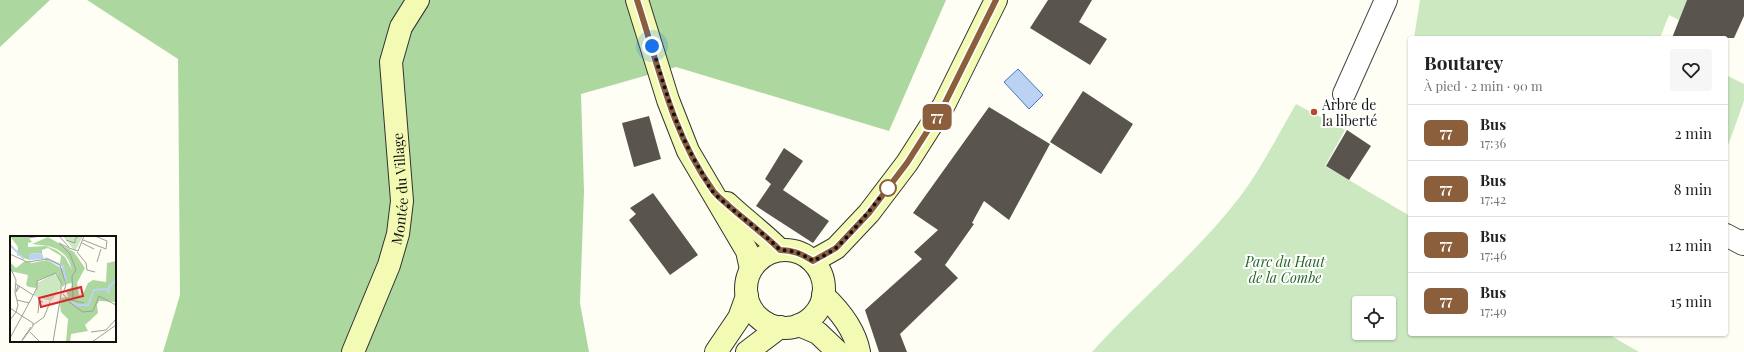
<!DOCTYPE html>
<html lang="fr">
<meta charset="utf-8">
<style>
:root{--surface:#fff;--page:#f6f6f6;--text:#222;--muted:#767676;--line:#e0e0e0}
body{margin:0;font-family:"Playfair Display",serif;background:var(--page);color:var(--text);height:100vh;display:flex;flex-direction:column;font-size:15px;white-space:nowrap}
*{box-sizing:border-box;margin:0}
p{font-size:13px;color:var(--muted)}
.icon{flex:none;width:22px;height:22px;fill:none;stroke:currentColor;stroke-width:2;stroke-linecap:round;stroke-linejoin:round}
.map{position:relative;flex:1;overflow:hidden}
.drawer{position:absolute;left:1408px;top:36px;width:320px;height:300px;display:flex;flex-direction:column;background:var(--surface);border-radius:4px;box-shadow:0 1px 3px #0004}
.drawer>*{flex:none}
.badge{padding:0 8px;border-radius:6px;font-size:14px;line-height:26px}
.tools{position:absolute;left:1352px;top:296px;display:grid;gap:8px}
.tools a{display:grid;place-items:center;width:44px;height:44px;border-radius:4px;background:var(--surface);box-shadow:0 1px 3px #0004;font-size:20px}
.you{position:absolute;width:20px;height:20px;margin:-10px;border:3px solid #fff;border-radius:50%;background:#1a73e8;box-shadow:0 0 0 6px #1a73e833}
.map>.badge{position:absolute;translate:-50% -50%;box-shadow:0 0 0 2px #fff}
.round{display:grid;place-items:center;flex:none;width:42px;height:42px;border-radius:4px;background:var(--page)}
.head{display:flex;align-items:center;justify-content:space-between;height:68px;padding:0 16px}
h1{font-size:19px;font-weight:700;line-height:30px}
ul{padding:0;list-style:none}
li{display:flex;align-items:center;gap:12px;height:56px;padding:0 16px;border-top:1px solid var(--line)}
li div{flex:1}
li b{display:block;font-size:15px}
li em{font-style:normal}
li .badge{min-width:44px;font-weight:700;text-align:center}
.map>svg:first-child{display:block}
.green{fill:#cbe8c0;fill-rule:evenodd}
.forest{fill:#acd8a0}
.water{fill:#bcd2f3;stroke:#4776c6}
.building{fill:#59554e}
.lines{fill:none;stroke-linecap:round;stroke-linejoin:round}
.street-casing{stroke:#444;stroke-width:24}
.secondary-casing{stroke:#333;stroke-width:24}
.street{stroke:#fff;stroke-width:22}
.secondary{stroke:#f2fab4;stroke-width:22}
.line-casing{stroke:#fff;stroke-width:9}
.line{stroke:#8b5e3c;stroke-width:6}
.walk{stroke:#111;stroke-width:4;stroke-dasharray:0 7.2}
.poi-dot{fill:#ba492f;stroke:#fff;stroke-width:1.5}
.stop-dot{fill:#fff;stroke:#8b5e3c;stroke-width:2}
.labels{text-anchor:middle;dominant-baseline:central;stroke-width:4;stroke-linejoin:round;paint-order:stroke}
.poi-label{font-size:14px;fill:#111;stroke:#fff;text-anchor:start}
.street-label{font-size:14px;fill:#111;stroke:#fff}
.park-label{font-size:14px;font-style:italic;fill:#236625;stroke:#fff}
.inset-river{fill:none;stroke:#bcd2f3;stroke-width:2}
.inset-road{fill:none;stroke:#9f9f9a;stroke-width:1}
.view{fill:#d62828;fill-opacity:0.15;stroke:#d62828;stroke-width:2}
.inset-edge{fill:none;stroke:#111;stroke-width:2}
</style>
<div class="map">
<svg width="1744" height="352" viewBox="0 0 1744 352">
<rect width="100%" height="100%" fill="#fefef5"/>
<path class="green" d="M 1420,0 L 1687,0 L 1679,20 L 1669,15 L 1660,38 L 1414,38 Z
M 1728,76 L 1744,84 L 1744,101 L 1726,151 L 1726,81 Z
M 1296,104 L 1345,130 L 1325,166 L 1410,216 L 1410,334 L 1608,334 L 1639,352 L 1092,352 C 1140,299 1196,254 1239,198 C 1261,169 1278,135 1296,104 ZM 1359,303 L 1389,303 L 1389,333 L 1359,333 Z"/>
<path class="forest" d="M 0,0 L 50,0 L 0,47 Z
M 87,0 L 946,0 L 889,131 L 676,67 L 581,94 L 584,191 L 580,303 L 589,352 L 163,352 L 180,295 L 178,59 Z"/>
<path class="water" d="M 1018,69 L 1043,95 L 1029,109 L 1004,82 Z"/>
<path class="building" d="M 1048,0 L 1092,0 L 1079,22 L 1107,39 L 1090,65 L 1030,28 Z
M 1687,0 L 1744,0 L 1744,16 L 1734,38 L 1672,38 Z
M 1083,91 L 1133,124 L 1101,174 L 1050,142 Z
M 989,107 L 1050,144 L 1009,220 L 984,201 L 972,223 L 974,224 L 945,265 L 958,278 L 900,334 L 907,352 L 879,352 L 865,310 L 922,259 L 914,252 L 938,230 L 913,213 Z
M 649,116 L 661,159 L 634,167 L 622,123 Z
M 1347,130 L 1371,146 L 1349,180 L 1326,166 Z
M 784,148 L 803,161 L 783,190 L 829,221 L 813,243 L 756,206 L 771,184 L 765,179 Z
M 653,193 L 698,255 L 670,275 L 629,220 L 636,214 L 630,208 Z"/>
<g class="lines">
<g class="street-casing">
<path id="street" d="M 1344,94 L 1386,0
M 1726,235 L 1743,244 L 1744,241"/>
</g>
<g class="secondary-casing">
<g id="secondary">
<path d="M 637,0 L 668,100 L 688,151 L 747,251 L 751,269"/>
<path d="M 727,203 C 744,219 763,233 780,250"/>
<circle cx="785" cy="289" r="39"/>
<path d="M 813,261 L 836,248 L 869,213 L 907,163 L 944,105 L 996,0"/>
<path d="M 823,295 C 839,310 855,330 859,352"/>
<path d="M 799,325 L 818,333 L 838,352"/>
<path id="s1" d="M 353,352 L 389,265 L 398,234 L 402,201 L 391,62 L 401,27 L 418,0"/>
<path d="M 716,352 L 739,318 L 747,296"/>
<path d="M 747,352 L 780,327"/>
</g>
</g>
<use href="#street" class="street"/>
<use href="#secondary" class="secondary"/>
</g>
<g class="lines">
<g class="line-casing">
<path id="line" d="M 637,0 C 658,64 672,134 712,189 C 716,196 724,201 729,206 C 746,221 764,234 780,250 C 793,250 802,254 813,261 L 836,248 L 869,213 L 907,163 L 944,105 L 996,0"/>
</g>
<use href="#line" class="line"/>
<path class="walk" d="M 652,46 C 665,89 677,133 701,171 C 705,178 708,186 713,192 C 734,213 760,229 780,250 C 793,250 802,254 813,261 C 821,257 830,253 837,247 C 856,229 872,207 888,188"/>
</g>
<circle class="poi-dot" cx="1314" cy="112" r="4"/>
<circle class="stop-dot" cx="888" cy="188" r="8"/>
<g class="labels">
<g class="poi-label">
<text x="1322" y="104">Arbre de<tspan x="1322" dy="16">la liberté</tspan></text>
</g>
<g class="street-label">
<text stroke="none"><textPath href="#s1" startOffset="172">Montée du Village</textPath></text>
</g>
<g class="park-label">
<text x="1285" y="261">Parc du Haut<tspan x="1285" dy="16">de la Combe</tspan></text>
</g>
</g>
<g transform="translate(10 236)">
<rect width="106" height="106" fill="#fefef5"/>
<path d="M 53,0 L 73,0 L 65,15 ZM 44,38 L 48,40 L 51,52 L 41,65 L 24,60 L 27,47 Z" fill="#cbe8c0"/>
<path d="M 0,0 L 17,0 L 22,6 L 18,7 L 18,11 L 36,10 L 46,14 L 55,21 L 62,34 L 59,25 L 55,19 L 47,13 L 38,10 L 22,8 L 38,1 L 64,16 L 75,32 L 67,47 L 69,59 L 72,60 L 78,47 L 83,44 L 96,46 L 97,27 L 106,25 L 106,66 L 89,65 L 87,69 L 88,77 L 75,89 L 78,95 L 61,98 L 60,106 L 56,106 L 58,83 L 51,76 L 50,70 L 51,62 L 58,61 L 56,54 L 61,52 L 62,47 L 56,48 L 54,37 L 55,49 L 52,51 L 47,37 L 28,44 L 26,52 L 19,51 L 16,49 L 18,39 L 0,35 L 0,26 L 6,32 L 15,25 L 22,27 L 37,24 L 53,33 L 50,27 L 51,20 L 38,12 L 32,14 L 32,17 L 19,18 L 19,24 L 7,19 L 8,11 Z" fill="#acd8a0"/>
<path d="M 32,17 L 34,23 L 19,24 L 19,18 Z" fill="#bcd2f3"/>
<path class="inset-river" d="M 0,9 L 14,23M 35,22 L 53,30 L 56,45M 62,66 L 67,69 L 78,69 L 84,54 L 96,53 L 99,56 L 99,51 L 106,44"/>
<path class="inset-road" d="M 49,0 L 59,11M 18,2 L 31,0M 56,4 L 65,7 L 65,3 L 69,0M 73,4 L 96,13 L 97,5 L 85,0M 72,7 L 84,13M 59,12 L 68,15 L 74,0M 67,16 L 76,27 L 77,34 L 85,36M 0,18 L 17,26 L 38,23 L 50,29 L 56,49 L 53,57M 87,26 L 91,13M 0,31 L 6,44 L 5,56 L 8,69 L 6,76 L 0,84M 6,48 L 23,59M 8,49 L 6,56 L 10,50M 53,58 L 59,65 L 63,62 L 62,40 L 66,34 L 60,18 L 49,7 L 59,12M 7,64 L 19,67M 61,64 L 74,67M 59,66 L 73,76 L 83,75 L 89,60 L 106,69M 0,72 L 12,80 L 0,102M 28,77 L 29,65 L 33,66M 23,89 L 34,81 L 40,66M 20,96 L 30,106M 81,96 L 96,94 L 106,83M 12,104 L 21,91M 11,106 L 23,90 L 23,87 L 12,80 L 27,52 L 27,45 L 46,37 L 51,47 L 51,58M 43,106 L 51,58M 82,106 L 106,89"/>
<path class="view" d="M 71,51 L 73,60 L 31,71 L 29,62 Z"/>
<rect width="106" height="106" class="inset-edge"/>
</g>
</svg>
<div class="tools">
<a><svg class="icon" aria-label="locate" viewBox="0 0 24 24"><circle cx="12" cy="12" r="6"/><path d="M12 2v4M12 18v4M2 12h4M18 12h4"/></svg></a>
</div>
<div class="you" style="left:652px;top:46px"></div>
<b class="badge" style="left:937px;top:117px;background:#8b5e3c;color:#fff">77</b>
<section class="drawer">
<div class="head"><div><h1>Boutarey</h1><p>À pied · 2 min · 90 m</p></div><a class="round"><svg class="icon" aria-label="heart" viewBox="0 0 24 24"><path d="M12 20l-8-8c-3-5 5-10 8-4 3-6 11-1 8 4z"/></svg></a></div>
<ul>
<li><span class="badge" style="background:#8b5e3c;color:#fff">77</span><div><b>Bus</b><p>17:36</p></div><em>2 min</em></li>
<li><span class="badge" style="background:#8b5e3c;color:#fff">77</span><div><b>Bus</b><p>17:42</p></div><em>8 min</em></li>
<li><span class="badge" style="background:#8b5e3c;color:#fff">77</span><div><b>Bus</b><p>17:46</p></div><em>12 min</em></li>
<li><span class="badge" style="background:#8b5e3c;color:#fff">77</span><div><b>Bus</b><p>17:49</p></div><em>15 min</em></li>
</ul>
</section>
</div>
